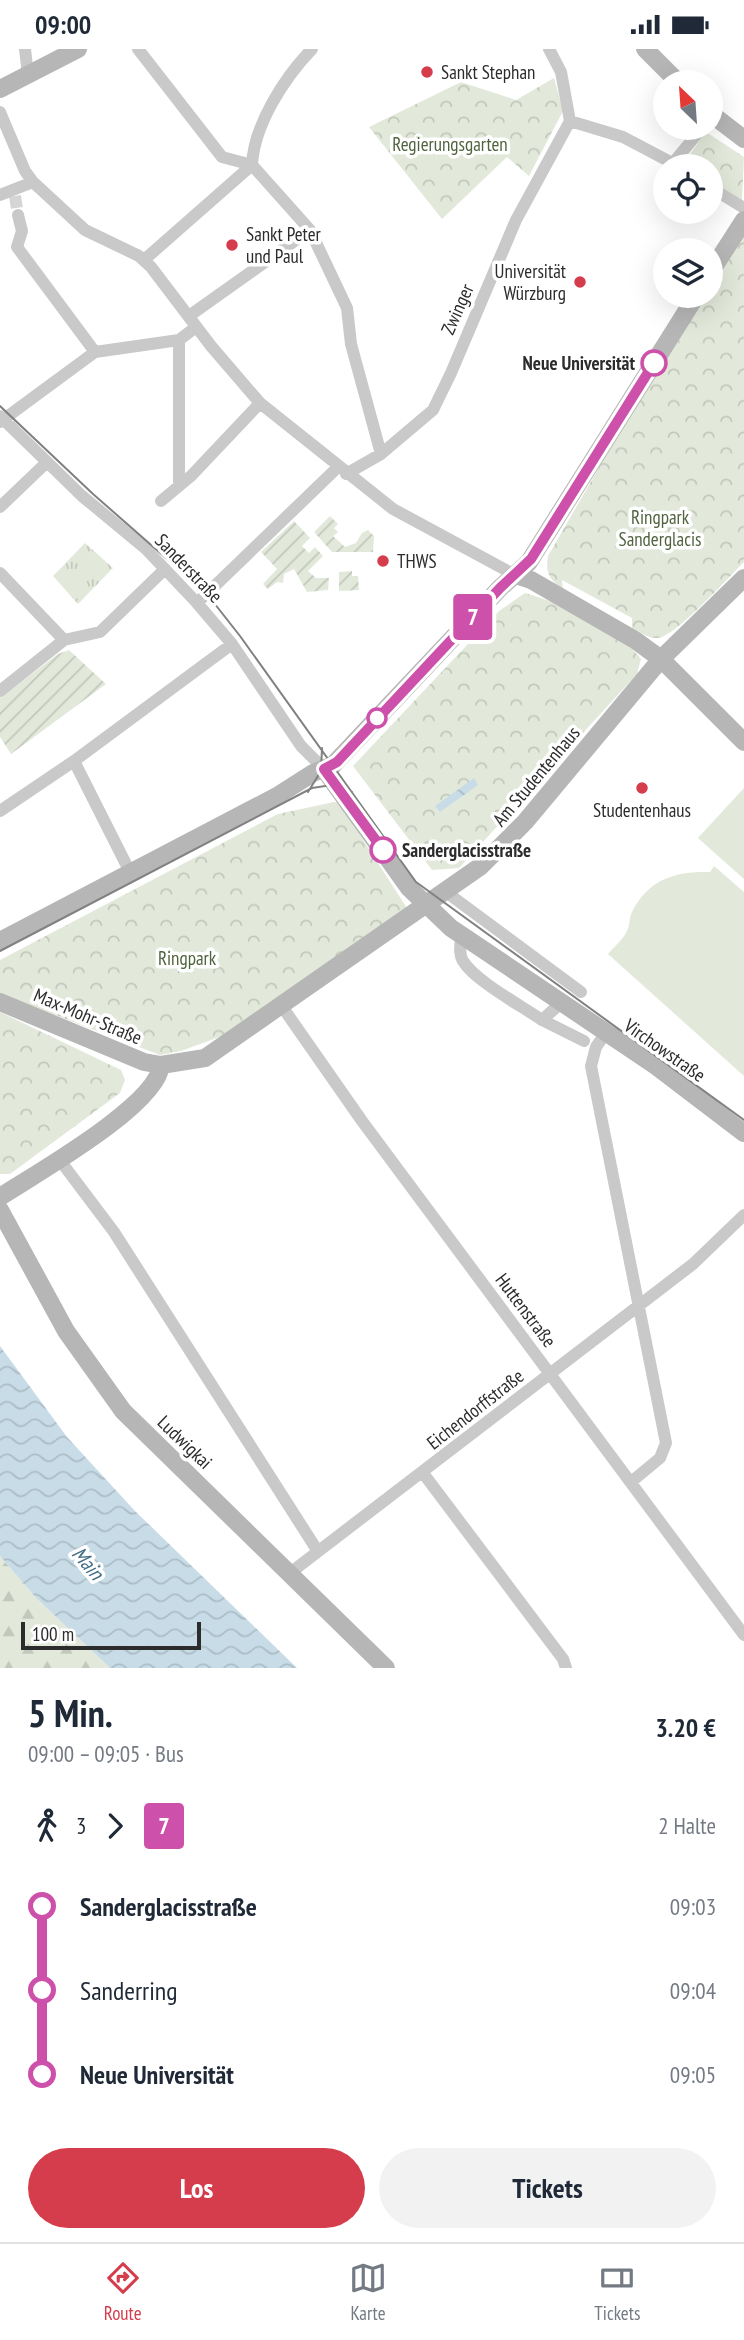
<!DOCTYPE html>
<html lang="de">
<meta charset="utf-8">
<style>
:root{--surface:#fff;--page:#f2f2f3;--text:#1f2937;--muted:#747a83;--line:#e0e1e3;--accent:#d53c4c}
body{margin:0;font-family:"PT Sans Narrow",sans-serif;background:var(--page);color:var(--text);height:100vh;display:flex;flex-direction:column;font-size:26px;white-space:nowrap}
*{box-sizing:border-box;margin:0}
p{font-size:23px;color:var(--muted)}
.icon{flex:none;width:38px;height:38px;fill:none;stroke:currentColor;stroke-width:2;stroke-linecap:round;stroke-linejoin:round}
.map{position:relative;height:1619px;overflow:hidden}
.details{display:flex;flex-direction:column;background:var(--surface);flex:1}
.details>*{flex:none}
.badge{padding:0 14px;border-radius:5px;font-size:24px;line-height:46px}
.needle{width:46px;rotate:335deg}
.fabs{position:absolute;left:653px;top:21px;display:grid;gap:14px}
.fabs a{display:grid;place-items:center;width:70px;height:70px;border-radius:50%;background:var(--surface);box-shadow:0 7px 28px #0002;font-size:35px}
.scale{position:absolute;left:21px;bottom:18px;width:180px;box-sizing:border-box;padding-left:7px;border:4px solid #2c2c2c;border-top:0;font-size:19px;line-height:24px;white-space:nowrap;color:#2c2c2c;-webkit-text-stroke:5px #fff;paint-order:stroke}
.map>.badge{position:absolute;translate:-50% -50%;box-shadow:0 0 0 4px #fff}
.legs{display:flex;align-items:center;gap:10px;height:77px;padding:0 28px;font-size:23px}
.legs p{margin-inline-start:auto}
.overview{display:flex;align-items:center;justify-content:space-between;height:119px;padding:0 28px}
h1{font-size:38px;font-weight:600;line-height:52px}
.action{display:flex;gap:14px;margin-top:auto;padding:14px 28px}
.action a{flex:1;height:80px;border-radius:42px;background:var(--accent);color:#fff;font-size:28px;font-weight:600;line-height:80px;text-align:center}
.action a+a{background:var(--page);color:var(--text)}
ul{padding:0 28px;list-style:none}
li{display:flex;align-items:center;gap:24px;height:84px;font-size:26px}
li i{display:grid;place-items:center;width:10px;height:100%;margin:0 9px;background:currentColor}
li i::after{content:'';width:18px;height:18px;margin:-9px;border:5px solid;border-radius:50%;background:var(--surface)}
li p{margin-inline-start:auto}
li:first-child i{background:linear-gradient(#0000 50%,currentColor 0)}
li:last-child i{background:linear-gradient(currentColor 50%,#0000 0)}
.status{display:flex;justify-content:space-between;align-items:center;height:49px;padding:0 35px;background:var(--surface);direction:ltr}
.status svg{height:19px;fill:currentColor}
.tab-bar{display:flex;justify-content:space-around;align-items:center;height:98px;border-top:2px solid var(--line);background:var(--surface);font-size:19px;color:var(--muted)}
.tab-bar a{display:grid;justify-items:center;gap:4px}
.tab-bar .active{color:var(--accent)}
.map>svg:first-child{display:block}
.grass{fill:url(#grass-tufts)}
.forest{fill:url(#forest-firs)}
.park{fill:url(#park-crowns)}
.garden{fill:url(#garden-furrows)}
.pitch{fill:#e2e9da}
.water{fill:url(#water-waves)}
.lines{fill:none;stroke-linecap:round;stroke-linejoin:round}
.street-tunnel{stroke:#d5d5d5;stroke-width:12;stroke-dasharray:12 6;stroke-linecap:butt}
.street{stroke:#c9c9c9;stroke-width:12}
.secondary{stroke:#b6b6b6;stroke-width:18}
.tram{stroke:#818181;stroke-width:2}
.line-1-casing{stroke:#fff;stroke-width:16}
.line-1{stroke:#cd50aa;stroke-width:10}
.poi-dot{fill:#d53c4c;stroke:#fff;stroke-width:2.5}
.stop-1-dot{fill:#fff;stroke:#cd50aa;stroke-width:3.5}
.labels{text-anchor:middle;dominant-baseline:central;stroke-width:7;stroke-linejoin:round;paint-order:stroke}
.poi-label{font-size:19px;fill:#2c2c2c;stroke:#fff;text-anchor:start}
.park-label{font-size:19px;fill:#51633e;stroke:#fff}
.street-label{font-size:19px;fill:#2c2c2c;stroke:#fff}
.stop-label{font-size:19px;font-weight:bold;fill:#2c2c2c;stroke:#fff;text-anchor:end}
.water-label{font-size:21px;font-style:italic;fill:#426e86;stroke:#fff}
</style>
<div class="status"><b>09:00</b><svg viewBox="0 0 49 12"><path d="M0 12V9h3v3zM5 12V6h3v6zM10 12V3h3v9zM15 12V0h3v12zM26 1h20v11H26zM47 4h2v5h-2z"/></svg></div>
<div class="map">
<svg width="744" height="1619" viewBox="0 0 744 1619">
<defs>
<pattern id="grass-tufts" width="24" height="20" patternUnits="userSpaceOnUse" patternTransform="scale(1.75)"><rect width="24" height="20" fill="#e2e9da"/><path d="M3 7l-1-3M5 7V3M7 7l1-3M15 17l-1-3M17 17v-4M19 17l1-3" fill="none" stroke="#c2c8bb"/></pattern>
<pattern id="forest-firs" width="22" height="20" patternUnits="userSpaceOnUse" patternTransform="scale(1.75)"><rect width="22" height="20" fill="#e2e9da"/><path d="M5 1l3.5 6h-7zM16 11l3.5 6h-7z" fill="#c2c8bb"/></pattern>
<pattern id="park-crowns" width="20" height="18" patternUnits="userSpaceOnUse" patternTransform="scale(1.75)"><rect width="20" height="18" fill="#e2e9da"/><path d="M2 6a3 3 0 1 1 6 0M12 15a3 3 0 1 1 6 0" fill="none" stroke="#c2c8bb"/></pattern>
<pattern id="garden-furrows" width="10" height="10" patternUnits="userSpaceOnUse" patternTransform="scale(1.75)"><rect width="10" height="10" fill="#e2e9da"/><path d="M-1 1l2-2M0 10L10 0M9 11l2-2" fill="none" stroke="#c2c8bb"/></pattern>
<pattern id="water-waves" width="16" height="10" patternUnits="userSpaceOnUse" patternTransform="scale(1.75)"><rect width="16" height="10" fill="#c8dce7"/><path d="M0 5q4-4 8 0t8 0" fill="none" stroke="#acbdc6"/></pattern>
</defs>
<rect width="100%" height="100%" fill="#fff"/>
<path class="grass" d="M 85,494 L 113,519 L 78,555 L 53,527 Z"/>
<path class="forest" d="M 0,1507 L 36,1549 L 110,1619 L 0,1619 Z"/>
<path class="park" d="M 554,29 L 563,62 L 529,127 L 507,108 L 442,170 L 369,78 L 461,33 L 516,51 Z
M 706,83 L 744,108 L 742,151 L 711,132 L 710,117 L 683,115 Z
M 744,169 L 744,513 C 729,528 675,588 658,589 C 649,590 640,583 632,579 L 632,569 L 562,531 L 563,541 C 550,530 545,525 548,507 L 698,247 L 710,247 L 711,226 Z
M 525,544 C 559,553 621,582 641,610 L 637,625 L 459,819 L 432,821 L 353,717 L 499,562 Z
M 334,753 L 339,754 L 407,859 L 222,987 L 181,1002 L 160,1006 L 0,945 L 0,911 L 278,765 Z
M 0,963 L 121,1021 L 125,1031 L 120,1044 L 10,1125 L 0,1125 Z"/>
<path class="garden" d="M 330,467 L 338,475 L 334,479 L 338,483 L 333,487 L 345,498 L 356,494 L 362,484 L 368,481 L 374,487 L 373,503 L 332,503 L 314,483 Z
M 294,472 L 310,489 L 302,497 L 309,504 L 315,498 L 323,507 L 308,522 L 316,529 L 329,529 L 328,541 L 307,543 L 294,520 L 284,525 L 283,534 L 277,533 L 268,540 L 263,535 L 277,520 L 261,503 Z
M 352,522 L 352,527 L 358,527 L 359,541 L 339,542 L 339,523 Z
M 69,601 L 106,635 L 11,705 L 0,688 L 0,649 L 58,605 Z"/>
<path class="pitch" d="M 744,739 L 744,830 L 698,789 Z
M 714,817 L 744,843 L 744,1027 L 608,905 C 614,898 622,891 626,884 C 630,878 629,869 632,863 C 648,830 676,822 710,823 Z"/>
<path class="water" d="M 474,729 L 478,736 L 440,763 L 435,757 Z
M 0,1297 L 67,1388 L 135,1462 L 297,1619 L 110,1619 L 36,1549 L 0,1507 Z"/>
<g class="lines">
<path class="street-tunnel" d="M 15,147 L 18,166"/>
<path class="street" d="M 25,0 L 28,26
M 138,0 L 222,108 L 252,116
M 0,63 L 25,122 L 33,133 L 85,181 L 139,207 L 151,218 L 211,297 L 260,354 L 393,460 L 515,526
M 570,72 L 623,88 L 678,117
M 673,114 L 702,79
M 252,116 L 310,181 L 347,259 L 351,295 L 381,405
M 252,116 C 254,76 284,29 312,0
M 710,138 L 744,159
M 0,146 L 33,133
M 18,166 L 22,182 L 17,198 L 95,303
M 144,211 L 252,116
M 189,267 L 310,181
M 0,367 L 82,447 L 145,499 L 197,554 L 232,595 L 301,697 L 324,720
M 0,373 L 95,303 L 179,291 L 196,278
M 346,425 L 381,405 L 433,361 L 451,324 L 516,171 L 570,72 L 561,23 L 549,0
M 179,433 L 179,291
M 161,452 L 191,427 L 260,354
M 0,458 L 46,414
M 0,524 L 64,591
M 197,554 L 338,418
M 0,642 L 64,591 L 100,583 L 165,520
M 74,712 L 130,823
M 0,762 L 74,712 L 232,595
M 446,843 L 581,943
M 461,886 C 461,894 458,904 463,912 C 475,932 522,957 542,971 L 561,954
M 281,956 L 362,1072 L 744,1586
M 542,971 L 584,992
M 605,985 L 596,998 L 591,1017 L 666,1394 L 660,1409 L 631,1433
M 59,1110 L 114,1183 L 317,1501
M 423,1424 L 563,1610 L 566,1619
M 290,1524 L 693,1215 L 744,1166"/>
<path class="secondary" d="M 645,0 L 678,33
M 0,40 L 78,0
M 710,64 L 744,90
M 710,224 L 744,171
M 515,526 L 531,531 L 635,591 L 661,610 L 744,693
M 324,720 L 409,839 L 451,879 L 656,1017 L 744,1084
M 0,892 L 277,747 L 313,724 L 333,716 L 500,539 L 529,513 L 696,247
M 0,953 L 144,1013 L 161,1016 L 205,1009 L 481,817 L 525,773 L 661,610 L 744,529
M 0,1148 C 35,1125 158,1056 161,1016
M 0,1161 L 66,1282 L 123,1362 L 386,1619"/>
<path class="tram" d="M 0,357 L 93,445 L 207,545 L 240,587 L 416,833 L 744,1071
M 308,743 L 321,722 L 322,699
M 0,902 L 312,739 L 332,736 L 352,743"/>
</g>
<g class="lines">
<g class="line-1-casing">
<path id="line-1" d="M 383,801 L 324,720 L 337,713 L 500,539 L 531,510 L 654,314"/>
</g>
<use href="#line-1" class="line-1"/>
</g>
<g class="poi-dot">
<circle cx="427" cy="23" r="7"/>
<circle cx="232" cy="196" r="7"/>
<circle cx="580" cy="233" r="7"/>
<circle cx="383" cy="512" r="7"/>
<circle cx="642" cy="739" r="7"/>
</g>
<g class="stop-1-dot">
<circle cx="654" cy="314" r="12"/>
<circle cx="377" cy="669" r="9"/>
<circle cx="383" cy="801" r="12"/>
</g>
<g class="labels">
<g class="poi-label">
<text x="441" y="23">Sankt Stephan</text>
<text x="246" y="185">Sankt Peter<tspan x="246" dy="22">und Paul</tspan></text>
<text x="566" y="222" text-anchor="end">Universität<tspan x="566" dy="22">Würzburg</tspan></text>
<text x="397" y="512">THWS</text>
<text x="642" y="761" text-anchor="middle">Studentenhaus</text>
</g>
<g class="park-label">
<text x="450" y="95">Regierungsgarten</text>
<text x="660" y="468">Ringpark<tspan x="660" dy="22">Sanderglacis</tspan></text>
<text x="187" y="909">Ringpark</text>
</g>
<g class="street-label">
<text transform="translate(457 260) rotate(-66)">Zwinger</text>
<text transform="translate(189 519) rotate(46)">Sanderstraße</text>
<text transform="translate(536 727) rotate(-50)">Am Studentenhaus</text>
<text transform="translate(88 967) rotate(23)">Max-Mohr-Straße</text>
<text transform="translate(665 1001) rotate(35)">Virchowstraße</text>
<text transform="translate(526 1261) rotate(53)">Huttenstraße</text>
<text transform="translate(475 1360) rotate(-38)">Eichendorffstraße</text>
<text transform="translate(185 1393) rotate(44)">Ludwigkai</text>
</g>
<g class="stop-label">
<text x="635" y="314">Neue Universität</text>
<text x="402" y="801" text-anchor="start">Sanderglacisstraße</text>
</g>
<g class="water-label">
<text transform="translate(88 1514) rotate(50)">Main</text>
</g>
</g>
</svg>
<div class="fabs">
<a><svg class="needle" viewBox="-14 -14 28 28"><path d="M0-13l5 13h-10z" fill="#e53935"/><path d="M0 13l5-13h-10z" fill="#747a83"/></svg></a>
<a><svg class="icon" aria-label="locate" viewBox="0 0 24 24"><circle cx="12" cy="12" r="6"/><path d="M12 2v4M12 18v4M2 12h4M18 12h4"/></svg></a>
<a><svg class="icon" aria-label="layers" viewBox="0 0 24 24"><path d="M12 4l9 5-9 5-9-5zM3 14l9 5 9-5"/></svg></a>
</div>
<div class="scale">100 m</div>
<b class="badge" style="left:473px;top:568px;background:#cd50aa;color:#fff">7</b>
</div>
<section class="details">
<div class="overview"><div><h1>5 Min.</h1><p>09:00 – 09:05 · Bus</p></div><b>3.20 €</b></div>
<div class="legs"><svg class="icon" aria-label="walk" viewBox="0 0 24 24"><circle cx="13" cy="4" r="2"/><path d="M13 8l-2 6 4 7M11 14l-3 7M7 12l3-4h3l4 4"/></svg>3<svg class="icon" aria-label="forward" viewBox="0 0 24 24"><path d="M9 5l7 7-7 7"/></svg><b class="badge" style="background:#cd50aa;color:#fff">7</b><p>2 Halte</p></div>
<ul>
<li><i style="color:#cd50aa"></i><b>Sanderglacisstraße</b><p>09:03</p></li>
<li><i style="color:#cd50aa"></i><span>Sanderring</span><p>09:04</p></li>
<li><i style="color:#cd50aa"></i><b>Neue Universität</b><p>09:05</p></li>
</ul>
<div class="action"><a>Los</a><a>Tickets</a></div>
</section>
<nav class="tab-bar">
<a class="active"><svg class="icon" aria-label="directions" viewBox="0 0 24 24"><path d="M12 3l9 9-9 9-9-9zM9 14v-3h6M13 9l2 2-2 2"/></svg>Route</a>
<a><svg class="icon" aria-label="map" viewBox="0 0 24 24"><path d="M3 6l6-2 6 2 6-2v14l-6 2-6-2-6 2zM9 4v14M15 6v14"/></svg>Karte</a>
<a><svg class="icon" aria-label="tickets" viewBox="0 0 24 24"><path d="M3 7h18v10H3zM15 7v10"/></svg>Tickets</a>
</nav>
